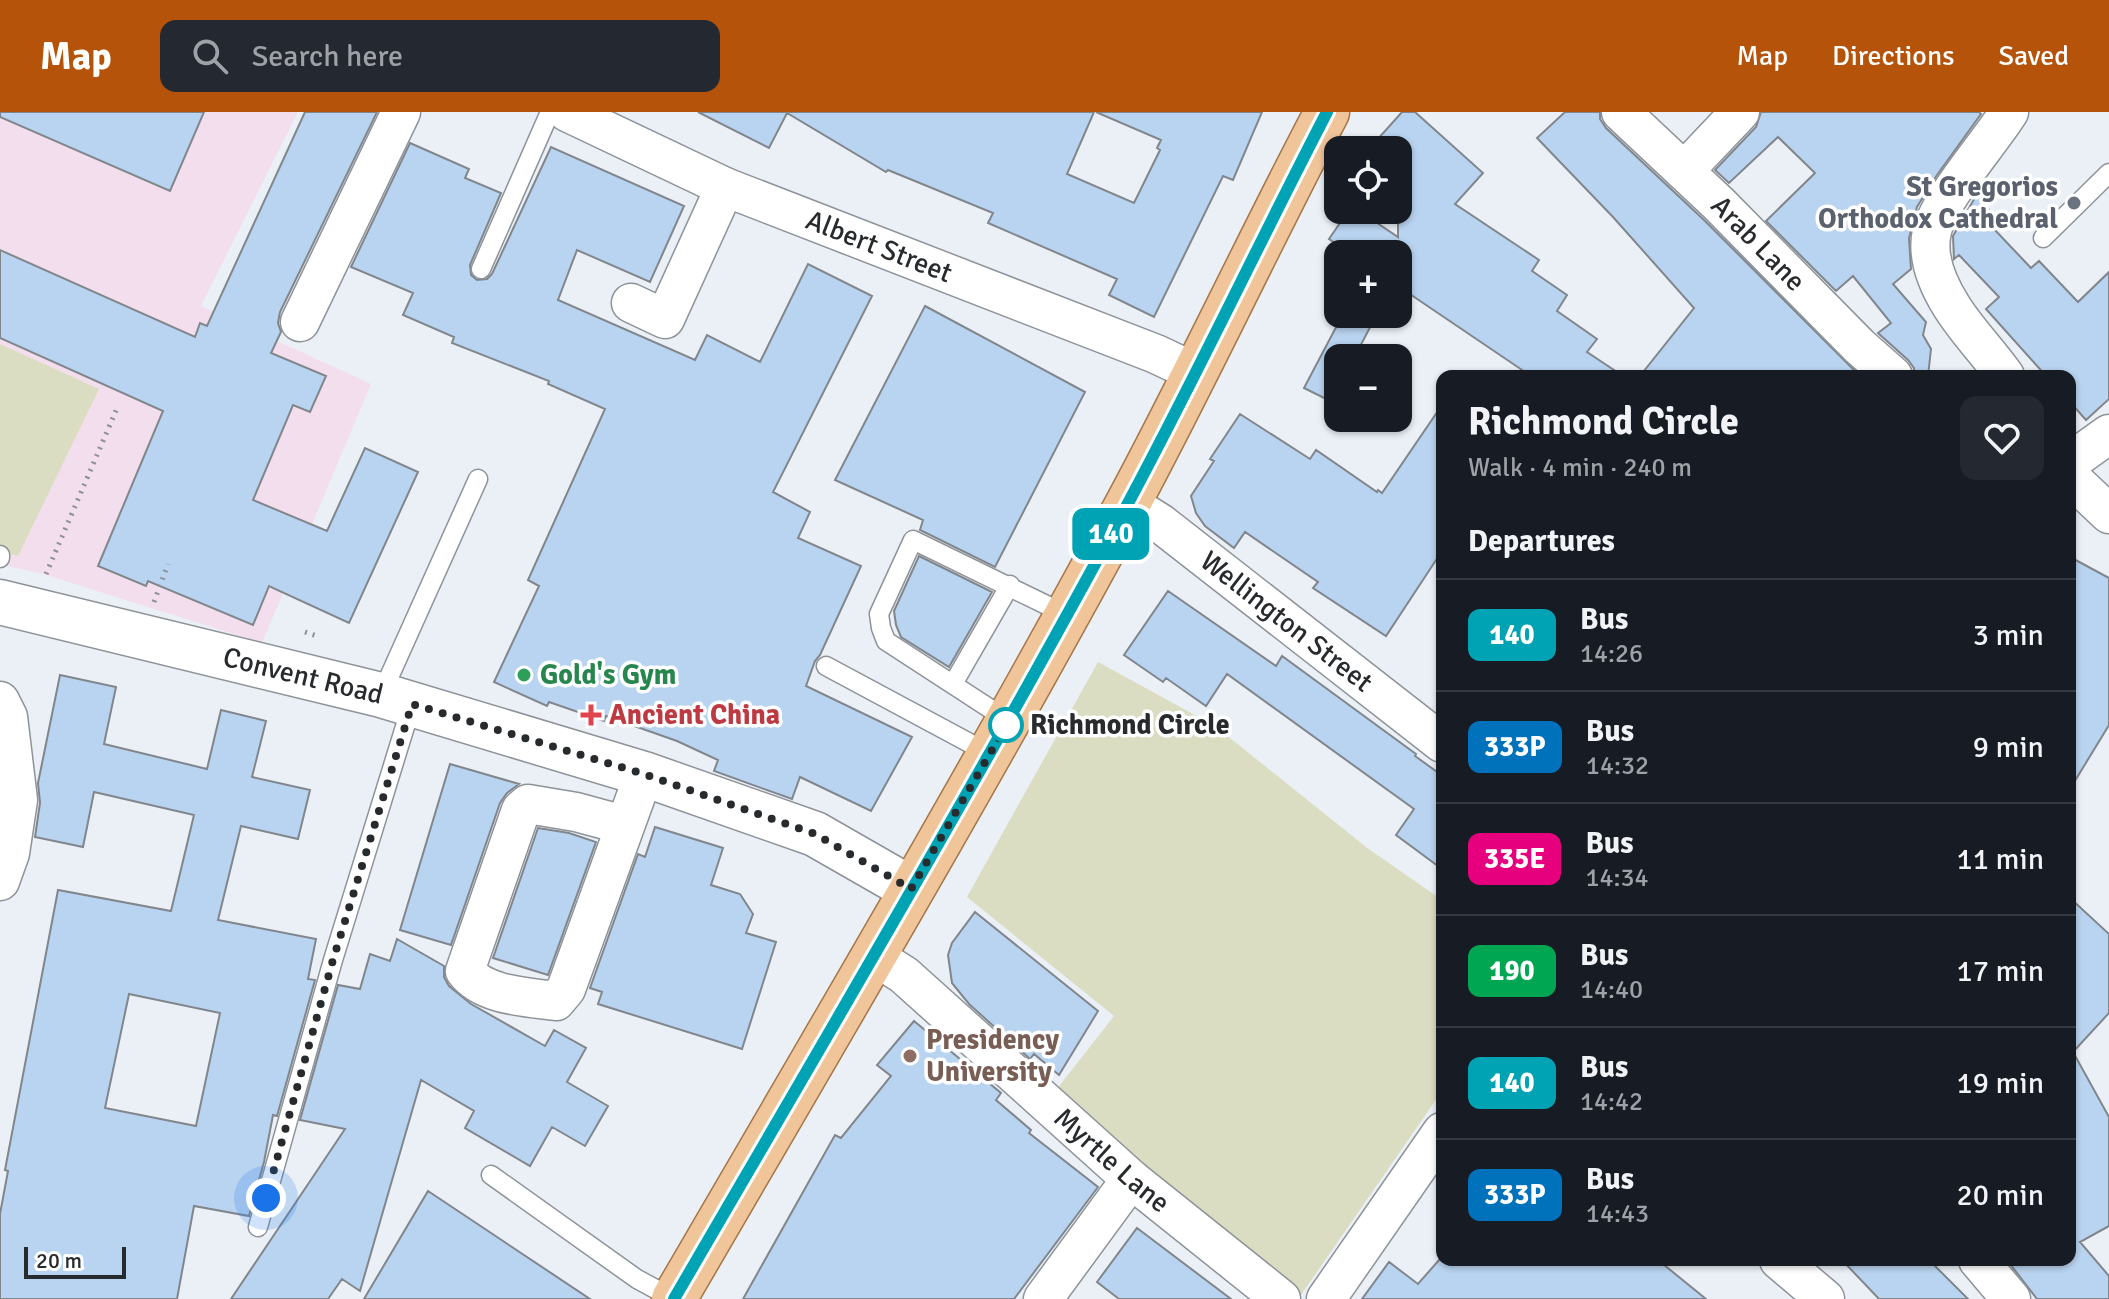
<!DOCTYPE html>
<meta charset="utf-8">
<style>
:root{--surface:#171b24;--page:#242831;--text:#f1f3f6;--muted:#9ea1a6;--line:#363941;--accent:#b45309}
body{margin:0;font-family:Signika,sans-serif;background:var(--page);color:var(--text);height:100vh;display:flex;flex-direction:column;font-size:30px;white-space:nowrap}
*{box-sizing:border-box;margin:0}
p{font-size:26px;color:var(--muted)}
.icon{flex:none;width:44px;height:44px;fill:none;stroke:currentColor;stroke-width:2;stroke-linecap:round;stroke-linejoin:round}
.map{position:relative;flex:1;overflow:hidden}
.drawer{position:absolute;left:1436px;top:258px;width:640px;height:896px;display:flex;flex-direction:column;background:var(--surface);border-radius:16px;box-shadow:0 2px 6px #0004}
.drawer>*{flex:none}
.badge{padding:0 16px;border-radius:12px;font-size:28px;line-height:52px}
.controls{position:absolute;left:1324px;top:24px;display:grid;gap:16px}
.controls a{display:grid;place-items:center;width:88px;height:88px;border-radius:16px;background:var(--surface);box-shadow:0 2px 6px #0004;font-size:40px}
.scale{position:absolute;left:24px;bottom:20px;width:102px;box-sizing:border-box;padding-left:8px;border:4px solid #282b2d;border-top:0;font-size:22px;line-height:28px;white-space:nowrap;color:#282b2d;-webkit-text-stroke:6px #fff;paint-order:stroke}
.you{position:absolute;width:40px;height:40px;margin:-20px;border:6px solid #fff;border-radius:50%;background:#1a73e8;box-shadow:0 0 0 12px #1a73e833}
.map>.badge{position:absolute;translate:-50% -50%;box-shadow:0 0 0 4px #fff}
h2{padding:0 32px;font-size:30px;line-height:72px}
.round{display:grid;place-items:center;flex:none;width:84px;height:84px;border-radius:16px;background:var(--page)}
.summary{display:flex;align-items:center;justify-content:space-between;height:136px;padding:0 32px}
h1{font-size:38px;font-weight:800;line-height:60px}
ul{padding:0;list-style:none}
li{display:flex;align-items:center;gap:24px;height:112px;padding:0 32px;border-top:2px solid var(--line)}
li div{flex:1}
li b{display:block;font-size:30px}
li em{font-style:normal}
li .badge{min-width:88px;font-weight:700;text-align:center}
header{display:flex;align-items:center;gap:48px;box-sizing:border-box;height:112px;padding:0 40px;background:var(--accent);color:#fff}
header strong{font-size:38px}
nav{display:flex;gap:44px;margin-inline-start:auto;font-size:28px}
.search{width:560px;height:72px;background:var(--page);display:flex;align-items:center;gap:20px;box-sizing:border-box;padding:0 28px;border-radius:16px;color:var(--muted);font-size:30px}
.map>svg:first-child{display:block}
.education{fill:#f3deed}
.green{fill:#daddc1}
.building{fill:#b9d4f0;stroke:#81868c;stroke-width:2;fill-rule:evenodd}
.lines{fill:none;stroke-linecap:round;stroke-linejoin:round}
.service-casing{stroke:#8d9399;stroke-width:21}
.minor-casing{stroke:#8d9399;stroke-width:41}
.tertiary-casing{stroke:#8d9399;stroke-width:47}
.primary-casing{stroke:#a47648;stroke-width:47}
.path{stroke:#8c9195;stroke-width:5;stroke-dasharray:2 6;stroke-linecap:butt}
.service{stroke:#fff;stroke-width:18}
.minor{stroke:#fff;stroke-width:38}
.tertiary{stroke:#fff;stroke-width:44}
.primary{stroke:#f0c59a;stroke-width:44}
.line-casing{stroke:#fff;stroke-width:18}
.line{stroke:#00a3b4;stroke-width:12}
.walk{stroke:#282b2d;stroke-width:8;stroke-dasharray:0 14.4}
.worship-dot{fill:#6b7280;stroke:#fff;stroke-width:3}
.leisure-dot{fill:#2e9e5b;stroke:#fff;stroke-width:3}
.health-dot{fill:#e0444e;stroke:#fff;stroke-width:3}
.stop-dot{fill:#fff;stroke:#00a3b4;stroke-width:4}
.education-dot{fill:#8d6e63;stroke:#fff;stroke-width:3}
.labels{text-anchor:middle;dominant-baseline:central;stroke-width:7;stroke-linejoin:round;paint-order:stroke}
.worship-label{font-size:28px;font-weight:bold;fill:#5b616d;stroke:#fff;text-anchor:end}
.street-label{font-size:28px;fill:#282b2d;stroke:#fff}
.leisure-label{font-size:28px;font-weight:bold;fill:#27864d;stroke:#fff;text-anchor:start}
.health-label{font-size:28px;font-weight:bold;fill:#be3a42;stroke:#fff;text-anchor:start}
.stop-label{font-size:28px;font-weight:bold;fill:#282b2d;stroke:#fff;text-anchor:start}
.education-label{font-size:28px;font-weight:bold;fill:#785e54;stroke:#fff;text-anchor:start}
</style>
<header>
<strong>Map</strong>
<div class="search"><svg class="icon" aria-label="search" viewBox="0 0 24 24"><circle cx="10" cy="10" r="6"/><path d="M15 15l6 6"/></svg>Search here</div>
<nav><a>Map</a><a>Directions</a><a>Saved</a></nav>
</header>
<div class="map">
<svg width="2109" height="1187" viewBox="0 0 2109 1187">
<rect width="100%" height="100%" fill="#eaf0f6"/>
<path class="education" d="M 0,0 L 298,0 L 201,194 L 371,272 L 262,531 L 46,463 L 0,452 Z"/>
<path class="green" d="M 0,232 L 99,277 L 18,444 L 0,440 Z
M 1098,550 L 1215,614 L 1366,735 L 1442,788 L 1442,979 L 1301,1183 L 1053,982 L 1114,904 L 967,785 Z"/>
<path class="building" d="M 0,0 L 204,0 L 170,79 L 0,5 Z
M 305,0 L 377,0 L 280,200 L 278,211 L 281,220 L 271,241 L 326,264 L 310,300 L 293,293 L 253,388 L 327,419 L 365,336 L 418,360 L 349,511 L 269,474 L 253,513 L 148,469 L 146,474 L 98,454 L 163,299 L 0,226 L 0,138 L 195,225 L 200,211 L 207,214 Z
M 698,0 L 1094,0 L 1067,62 L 1134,91 L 1160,38 L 1157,36 L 1161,28 L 1096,0 L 1262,0 L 1233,68 L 1223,64 L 1154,205 L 1109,183 L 1117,167 L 988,111 L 993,101 L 888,58 L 886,60 L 787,1 L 769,36 Z
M 1402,0 L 1415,0 L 1483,61 L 1455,92 L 1539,148 L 1532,159 L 1567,183 L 1557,199 L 1597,227 L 1587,240 L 1623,264 L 1531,264 L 1398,174 L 1398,142 L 1351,142 L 1329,127 L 1349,98 L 1358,98 L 1398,125 L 1398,38 L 1368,38 Z
M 1565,0 L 1600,0 L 1600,7 L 1606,16 L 1704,108 L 1860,264 L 1640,264 L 1694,196 L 1613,105 L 1537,26 Z
M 1761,0 L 1979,0 L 1981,2 L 1937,63 L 1917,95 L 1909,126 L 1911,157 L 1893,172 L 1926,210 L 1923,223 L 1931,237 L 1928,264 L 1914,264 L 1914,256 L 1908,248 L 1878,221 L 1891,211 L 1853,164 L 1836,179 L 1766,109 L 1815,61 L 1778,25 L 1729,71 L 1715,58 L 1756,15 Z
M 410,31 L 469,57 L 465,66 L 501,81 L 470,153 L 471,163 L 477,168 L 487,167 L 492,162 L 551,35 L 684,94 L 650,170 L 577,138 L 558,188 L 695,248 L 707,223 L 760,250 L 808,152 L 872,184 L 773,380 L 810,400 L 798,426 L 861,454 L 820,543 L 815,549 L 806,574 L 912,625 L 871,699 L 800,665 L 792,687 L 714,659 L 718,648 L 677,629 L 606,604 L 604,609 L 549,590 L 547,594 L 494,570 L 539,474 L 528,468 L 605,297 L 548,272 L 549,269 L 452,231 L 454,225 L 403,203 L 413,181 L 351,155 Z
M 1977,82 L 2000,112 L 1994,117 L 2031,156 L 2039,149 L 2078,190 L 2109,160 L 2109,287 L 2086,308 L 2070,290 L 2070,264 L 2046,264 L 1986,197 L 1999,185 L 1959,143 L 1954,147 L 1953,124 Z
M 925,194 L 1085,280 L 995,455 L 920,418 L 923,408 L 835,368 Z
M 1343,202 L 1377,202 L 1354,246 L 1338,246 L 1338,293 L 1304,276 Z
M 1442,293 L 1442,439 L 1386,524 L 1313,476 L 1318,470 L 1245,420 L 1234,436 L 1205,414 L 1196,401 L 1191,384 L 1214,349 L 1210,347 L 1240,302 L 1310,347 L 1316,338 L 1377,380 L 1378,378 L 1382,381 Z
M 919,444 L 992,480 L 949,555 L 901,525 L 896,513 L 894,499 Z
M 2070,445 L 2109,466 L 2109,613 L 2070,677 Z
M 1168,479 L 1276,554 L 1282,544 L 1416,642 L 1415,644 L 1440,662 L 1442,659 L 1442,757 L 1396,723 L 1414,697 L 1227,562 L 1206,594 L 1166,566 L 1163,570 L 1124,543 Z
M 60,563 L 116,575 L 104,632 L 207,657 L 221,598 L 266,609 L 252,665 L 310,678 L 298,727 L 241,714 L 218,808 L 316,827 L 308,867 L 315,868 L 277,1004 L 273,1003 L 264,1050 L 249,1104 L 194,1094 L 177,1187 L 0,1187 L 0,1102 L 8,1059 L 5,1058 L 58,778 L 171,799 L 194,703 L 94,680 L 83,735 L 35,725 L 40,691 L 38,671 ZM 129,882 L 220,901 L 196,1014 L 105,996 Z
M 450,652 L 519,672 L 507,681 L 500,691 L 451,833 L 400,818 Z
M 655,715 L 723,736 L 711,773 L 740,782 L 753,802 L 746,821 L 776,830 L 742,937 L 598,892 L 602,880 L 590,876 L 638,742 L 645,745 Z
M 538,716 L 569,721 L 596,730 L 548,863 L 493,846 Z
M 2070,786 L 2109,822 L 2109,901 L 2073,940 L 2109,1005 L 2109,1114 L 2080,1130 L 2109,1164 L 2109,1187 L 2037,1187 L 2007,1148 L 2070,1148 Z
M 975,800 L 1098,899 L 1059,963 L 1034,942 L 1030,947 L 969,892 L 952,871 L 948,843 L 952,831 Z
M 397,827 L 444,854 L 444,865 L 449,874 L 471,892 L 545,934 L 554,918 L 586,936 L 567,970 L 608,994 L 585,1034 L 552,1015 L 530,1054 L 465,1016 L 474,999 L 421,968 L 360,1179 L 342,1167 L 328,1187 L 231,1187 L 345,1017 L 300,1008 L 338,873 L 360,877 L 370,842 L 390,849 Z
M 914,909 L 1001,981 L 996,988 L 1031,1018 L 1029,1021 L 1098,1075 L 1014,1187 L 743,1187 L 835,1023 L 841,1026 L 891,964 L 877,953 Z
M 428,1079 L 590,1187 L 364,1187 Z
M 1137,1116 L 1231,1187 L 1119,1187 L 1097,1170 Z
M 1439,1148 L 1658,1148 L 1706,1187 L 1362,1187 L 1389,1150 L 1418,1172 Z
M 1842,1148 L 1929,1148 L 1968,1187 L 1879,1187 Z"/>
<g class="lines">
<g class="service-casing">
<path id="service" d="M 2043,126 L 2109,61
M 481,157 L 550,0
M 0,443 L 0,446
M 826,554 L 990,642
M 953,572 L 1010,473
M 381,583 L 478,367
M 1009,609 L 886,529 L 881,516 L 879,502 L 913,428 L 1067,503
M 491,1063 L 637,1167 L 674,1187
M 258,1115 L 333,848 L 412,592"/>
</g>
<g class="minor-casing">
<g id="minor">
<path id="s1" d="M 567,0 L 725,75 L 1156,242 L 1194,260"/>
<path id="s2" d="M 1621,0 L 1719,92 L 1859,234 L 1893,264"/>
<path d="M 1684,59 L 1740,0"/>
<path d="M 631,191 L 665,207 L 725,75"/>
<path d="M 300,210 L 401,0"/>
<path d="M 2005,264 C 1988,240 1967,219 1952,195 C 1938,173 1926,145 1932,119 C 1940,86 1989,32 2009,0"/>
<path d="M 2070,350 L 2109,322"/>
<path d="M 2070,365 L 2109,402"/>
<path id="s3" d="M 1128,391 L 1160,411 L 1442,631"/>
<path d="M 0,589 L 8,605 L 18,688 L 10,741 L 0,769"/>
<path d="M 624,713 L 576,700 L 528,692 L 521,698 L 465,859 C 484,884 527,885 556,889 L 566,877 L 644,662"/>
<path id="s4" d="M 874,844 L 904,863 L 1131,1067 L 1281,1187"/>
<path d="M 1779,1148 L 1825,1187"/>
<path d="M 1978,1148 L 2011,1187"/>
<path d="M 1043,1187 L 1131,1067"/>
<path d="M 1326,1187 L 1442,1020"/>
</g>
</g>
<g class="tertiary-casing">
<g id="tertiary">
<path id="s5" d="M 0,490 L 381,583 L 644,662 L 815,722 L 911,777"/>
</g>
</g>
<g class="primary-casing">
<path id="primary" d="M 674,1187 C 827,924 982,662 1126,395 C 1196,265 1258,131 1327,0"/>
</g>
<path class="path" d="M 46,462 L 118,294
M 154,490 L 168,452
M 305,520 L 317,524"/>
<use href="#service" class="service"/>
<use href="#minor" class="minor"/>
<use href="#tertiary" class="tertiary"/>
<use href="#primary" class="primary"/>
</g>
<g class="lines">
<g class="line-casing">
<path id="line" d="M 674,1187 C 827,924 982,662 1126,395 C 1196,265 1259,131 1327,0"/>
</g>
<use href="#line" class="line"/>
<path class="walk" d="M 266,1086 L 333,848 L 412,592 L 644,662 L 815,722 L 911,777 L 1009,609 L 1006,613"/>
</g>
<circle class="worship-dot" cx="2074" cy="91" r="8"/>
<circle class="leisure-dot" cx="524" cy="563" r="8"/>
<path class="health-dot" d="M587 591h8v8h8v8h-8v8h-8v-8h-8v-8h8z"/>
<circle class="stop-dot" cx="1006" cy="613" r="16"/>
<circle class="education-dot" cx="910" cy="944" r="8"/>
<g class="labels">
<g class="worship-label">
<text x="2058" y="75">St Gregorios<tspan x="2058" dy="32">Orthodox Cathedral</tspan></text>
</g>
<g class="street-label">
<text stroke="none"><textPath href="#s2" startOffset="190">Arab Lane</textPath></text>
<text stroke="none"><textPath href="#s1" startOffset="340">Albert Street</textPath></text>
<text stroke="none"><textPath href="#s3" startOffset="198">Wellington Street</textPath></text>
<text stroke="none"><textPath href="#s5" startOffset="312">Convent Road</textPath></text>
<text stroke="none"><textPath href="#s4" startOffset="314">Myrtle Lane</textPath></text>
</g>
<g class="leisure-label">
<text x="540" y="563">Gold's Gym</text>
</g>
<g class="health-label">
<text x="609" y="603">Ancient China</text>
</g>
<g class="stop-label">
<text x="1030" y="613">Richmond Circle</text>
</g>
<g class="education-label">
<text x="926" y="928">Presidency<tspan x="926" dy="32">University</tspan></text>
</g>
</g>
</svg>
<div class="controls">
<a><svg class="icon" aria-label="locate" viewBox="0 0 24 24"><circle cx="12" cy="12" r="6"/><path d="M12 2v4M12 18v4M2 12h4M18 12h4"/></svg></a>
<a>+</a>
<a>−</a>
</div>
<div class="scale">20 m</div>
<div class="you" style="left:266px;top:1086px"></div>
<b class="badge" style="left:1111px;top:422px;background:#00a3b4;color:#fff">140</b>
<section class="drawer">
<div class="summary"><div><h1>Richmond Circle</h1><p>Walk · 4 min · 240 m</p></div><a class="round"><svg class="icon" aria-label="heart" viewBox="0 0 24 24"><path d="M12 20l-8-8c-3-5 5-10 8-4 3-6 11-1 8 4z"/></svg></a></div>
<h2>Departures</h2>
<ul>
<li><span class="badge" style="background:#00a3b4;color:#fff">140</span><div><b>Bus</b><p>14:26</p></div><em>3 min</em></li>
<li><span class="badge" style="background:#0072bc;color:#fff">333P</span><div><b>Bus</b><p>14:32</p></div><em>9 min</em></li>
<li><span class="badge" style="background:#e6007e;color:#fff">335E</span><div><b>Bus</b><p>14:34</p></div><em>11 min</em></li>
<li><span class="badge" style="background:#00a651;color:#fff">190</span><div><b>Bus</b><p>14:40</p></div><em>17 min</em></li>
<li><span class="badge" style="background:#00a3b4;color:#fff">140</span><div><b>Bus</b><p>14:42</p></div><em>19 min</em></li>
<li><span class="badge" style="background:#0072bc;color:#fff">333P</span><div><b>Bus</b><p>14:43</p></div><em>20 min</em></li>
</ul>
</section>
</div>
